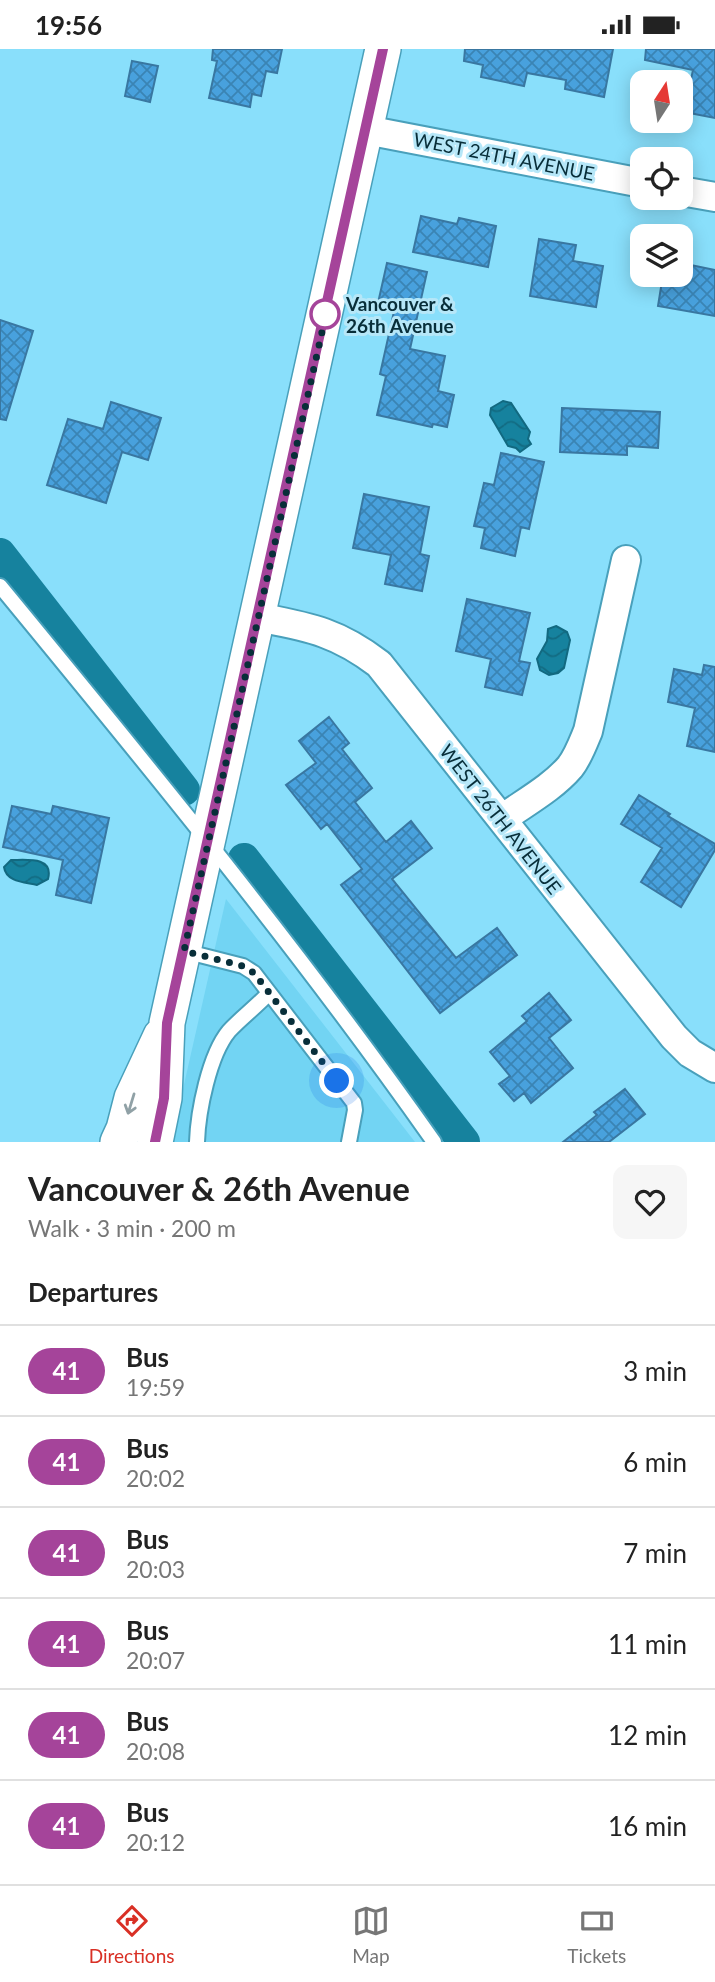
<!DOCTYPE html>
<meta charset="utf-8">
<style>
:root{--surface:#fff;--page:#f6f6f6;--text:#222;--muted:#767676;--line:#e0e0e0;--accent:#d93025}
body{margin:0;font-family:Lato,sans-serif;background:var(--page);color:var(--text);height:100vh;display:flex;flex-direction:column;font-size:26px;white-space:nowrap}
*{box-sizing:border-box;margin:0}
p{font-size:23px;color:var(--muted)}
.icon{flex:none;width:38px;height:38px;fill:none;stroke:currentColor;stroke-width:2;stroke-linecap:round;stroke-linejoin:round}
.map{position:relative;height:1093px;overflow:hidden}
.side{display:flex;flex-direction:column;background:var(--surface);flex:1}
.side>*{flex:none}
.badge{padding:0 14px;border-radius:23px;font-size:24px;line-height:46px}
.needle{width:46px;rotate:12deg}
.fabs{position:absolute;left:630px;top:21px;display:grid;gap:14px}
.fabs a{display:grid;place-items:center;width:63px;height:63px;border-radius:14px;background:var(--surface);box-shadow:0 4px 18px #0003;font-size:35px}
.you{position:absolute;width:35px;height:35px;margin:-18px;border:5px solid #fff;border-radius:50%;background:#1a73e8;box-shadow:0 0 0 10px #1a73e833}
.map>.badge{position:absolute;translate:-50% -50%;box-shadow:0 0 0 4px #fff}
h2{padding:0 28px;font-size:26px;line-height:63px}
.round{display:grid;place-items:center;flex:none;width:74px;height:74px;border-radius:14px;background:var(--page)}
.overview{display:flex;align-items:center;justify-content:space-between;height:119px;padding:0 28px}
h1{font-size:33px;font-weight:700;line-height:52px}
ul{padding:0;list-style:none}
li{display:flex;align-items:center;gap:21px;height:91px;padding:0 28px;border-top:2px solid var(--line)}
li div{flex:1}
li b{display:block;font-size:26px}
li em{font-style:normal}
li .badge{min-width:77px;font-weight:700;text-align:center}
.status{display:flex;justify-content:space-between;align-items:center;height:49px;padding:0 35px;background:var(--surface);direction:ltr}
.status svg{height:19px;fill:currentColor}
.menu{display:flex;justify-content:space-around;align-items:center;height:98px;border-top:2px solid var(--line);background:var(--surface);font-size:19px;color:var(--muted)}
.menu a{display:grid;justify-items:center;gap:4px}
.menu .current{color:var(--accent)}
.map>svg:first-child{display:block}
.built{fill:#72d4f3}
.water{fill:url(#water-waves);stroke:#126980;stroke-width:2}
.lines{fill:none;stroke-linecap:round;stroke-linejoin:round}
.canal{stroke:#16829e;stroke-width:32}
.building{fill:url(#building-cross-hatch);stroke:#3977a1;stroke-width:2}
.service-casing{stroke:#49a0bb;stroke-width:18}
.minor-casing{stroke:#49a0bb;stroke-width:32}
.tertiary-casing{stroke:#49a0bb;stroke-width:38}
.service{stroke:#fff;stroke-width:14}
.minor{stroke:#fff;stroke-width:28}
.tertiary{stroke:#fff;stroke-width:35}
.oneway{stroke:#90a1a6}
.line-casing{stroke:#fff;stroke-width:16}
.line{stroke:#a5449a;stroke-width:10}
.walk{stroke:#082e39;stroke-width:7;stroke-dasharray:0 12.6}
.stop-dot{fill:#fff;stroke:#a5449a;stroke-width:3.5}
.labels{text-anchor:middle;dominant-baseline:central;stroke-width:6;stroke-linejoin:round;paint-order:stroke}
.street-label{font-size:19px;fill:#082e39;stroke:#b6e7f8}
.stop-label{font-size:19px;font-weight:bold;fill:#082e39;stroke:#b6e7f8;text-anchor:start}
</style>
<div class="status"><b>19:56</b><svg viewBox="0 0 49 12"><path d="M0 12V9h3v3zM5 12V6h3v6zM10 12V3h3v9zM15 12V0h3v12zM26 1h20v11H26zM47 4h2v5h-2z"/></svg></div>
<div class="map">
<svg width="715" height="1093" viewBox="0 0 715 1093">
<defs>
<pattern id="water-waves" width="16" height="10" patternUnits="userSpaceOnUse" patternTransform="scale(1.75)"><rect width="16" height="10" fill="#16829e"/><path d="M0 5q4-4 8 0t8 0" fill="none" stroke="#126b82"/></pattern>
<pattern id="building-cross-hatch" width="8" height="8" patternUnits="userSpaceOnUse" patternTransform="scale(1.75)"><rect width="8" height="8" fill="#48a1dd"/><path d="M0 0l8 8M0 8l8-8" fill="none" stroke="#3a84b4"/></pattern>
</defs>
<rect width="100%" height="100%" fill="#89dffb"/>
<path class="built" d="M 226,850 L 415,1093 L 171,1093 Z"/>
<path class="water" d="M 503,352 L 511,354 L 530,383 L 528,390 L 531,395 L 520,403 L 516,399 L 508,397 L 490,366 L 491,359 Z
M 556,577 L 567,583 L 570,591 L 564,619 L 558,624 L 549,626 L 540,621 L 537,610 L 547,592 L 548,580 Z
M 11,811 C 26,811 54,807 48,830 L 37,836 C 25,833 6,833 4,818 Z"/>
<g class="lines">
<path class="canal" d="M 0,505 L 184,741
M 244,810 L 464,1093"/>
</g>
<path class="building" d="M 213,0 L 282,0 L 277,24 L 266,22 L 261,47 L 252,45 L 250,58 L 209,49 L 217,12 L 212,11 Z
M 465,0 L 613,0 L 604,48 L 565,40 L 566,31 L 527,24 L 524,37 L 481,28 L 483,16 L 464,12 Z
M 646,0 L 715,0 L 715,69 L 684,63 L 693,21 L 645,11 Z
M 132,12 L 158,17 L 150,53 L 125,47 Z
M 421,167 L 457,175 L 459,169 L 496,177 L 488,218 L 413,203 Z
M 539,190 L 576,196 L 573,212 L 603,217 L 596,258 L 530,247 Z
M 387,214 L 427,223 L 410,300 L 445,307 L 438,342 L 454,346 L 447,378 L 433,375 L 432,378 L 377,366 L 386,327 L 380,325 L 395,258 L 378,254 Z
M 681,214 L 715,221 L 715,267 L 658,257 L 663,226 L 681,226 Z
M 0,271 L 33,282 L 6,371 L 0,370 Z
M 111,353 L 161,369 L 148,411 L 122,403 L 106,454 L 47,436 L 68,370 L 103,380 Z
M 562,359 L 660,363 L 658,399 L 627,397 L 627,406 L 560,403 Z
M 501,404 L 544,413 L 529,480 L 521,478 L 515,507 L 481,499 L 485,479 L 474,477 L 484,434 L 494,436 Z
M 364,445 L 429,458 L 420,505 L 429,507 L 422,542 L 385,535 L 391,506 L 353,499 Z
M 467,550 L 530,564 L 519,612 L 530,614 L 522,646 L 485,638 L 491,610 L 456,602 Z
M 704,616 L 715,618 L 715,703 L 687,697 L 695,659 L 668,653 L 674,620 L 702,626 Z
M 329,668 L 349,694 L 342,700 L 372,739 L 355,753 L 386,793 L 411,772 L 432,799 L 392,830 L 456,909 L 497,879 L 517,906 L 440,964 L 341,836 L 362,820 L 327,775 L 321,780 L 286,736 L 316,714 L 299,692 Z
M 639,746 L 670,765 L 668,767 L 715,795 L 715,801 L 681,858 L 641,833 L 662,799 L 621,775 Z
M 12,757 L 51,765 L 53,757 L 109,769 L 91,854 L 56,846 L 63,811 L 3,798 Z
M 549,944 L 571,971 L 549,989 L 573,1019 L 531,1054 L 524,1044 L 514,1052 L 499,1035 L 510,1027 L 490,1003 L 527,972 L 522,967 Z
M 625,1040 L 645,1065 L 609,1093 L 563,1093 L 597,1066 L 594,1063 Z"/>
<g class="lines">
<g class="service-casing">
<path id="service" d="M 0,537 C 149,718 299,901 434,1093
M 184,902 L 243,917 L 254,924 L 354,1054 L 355,1061 L 349,1093
M 197,1093 C 198,1063 209,1006 229,982 C 241,969 257,957 269,944"/>
</g>
<g class="minor-casing">
<path id="minor" d="M 366,81 L 642,134
M 681,142 L 715,148
M 257,568 C 308,578 336,582 379,615 L 674,988 L 690,1004 L 715,1019
M 502,770 C 524,754 552,739 570,718 C 578,708 583,694 588,682 L 626,511"/>
</g>
<g class="tertiary-casing">
<path id="tertiary" d="M 118,1093 L 124,1080 L 132,1049 L 161,987
M 155,1093 L 164,1049 L 167,974 L 383,0"/>
</g>
<use href="#service" class="service"/>
<use href="#minor" class="minor"/>
<use href="#tertiary" class="tertiary"/>
</g>
<defs><path id="oneway-shaft" d="M-6 0H5M1.5-3L5.5 0L1.5 3" fill="none" stroke-width="1.6" stroke-linecap="round" stroke-linejoin="round" transform="scale(1.75)"/></defs>
<use class="oneway" href="#oneway-shaft" transform="translate(131 1055) rotate(107)"/>
<g class="lines">
<g class="line-casing">
<path id="line" d="M 155,1093 L 164,1049 L 167,974 L 383,0"/>
</g>
<use href="#line" class="line"/>
<path class="walk" d="M 325,265 L 328,256 L 184,902 L 243,917 L 254,924 L 337,1032"/>
</g>
<circle class="stop-dot" cx="325" cy="265" r="14"/>
<g class="labels">
<g class="street-label">
<text transform="translate(504 107) rotate(11)">WEST 24TH AVENUE</text>
<text transform="translate(501 770) rotate(52)">WEST 26TH AVENUE</text>
</g>
<g class="stop-label">
<text x="346" y="254">Vancouver &amp;<tspan x="346" dy="22">26th Avenue</tspan></text>
</g>
</g>
</svg>
<div class="fabs">
<a><svg class="needle" viewBox="-14 -14 28 28"><path d="M0-13l5 13h-10z" fill="#e53935"/><path d="M0 13l5-13h-10z" fill="#767676"/></svg></a>
<a><svg class="icon" aria-label="locate" viewBox="0 0 24 24"><circle cx="12" cy="12" r="6"/><path d="M12 2v4M12 18v4M2 12h4M18 12h4"/></svg></a>
<a><svg class="icon" aria-label="layers" viewBox="0 0 24 24"><path d="M12 4l9 5-9 5-9-5zM3 14l9 5 9-5"/></svg></a>
</div>
<div class="you" style="left:337px;top:1032px"></div>
</div>
<section class="side">
<div class="overview"><div><h1>Vancouver &amp; 26th Avenue</h1><p>Walk · 3 min · 200 m</p></div><a class="round"><svg class="icon" aria-label="heart" viewBox="0 0 24 24"><path d="M12 20l-8-8c-3-5 5-10 8-4 3-6 11-1 8 4z"/></svg></a></div>
<h2>Departures</h2>
<ul>
<li><span class="badge" style="background:#a5449a;color:#fff">41</span><div><b>Bus</b><p>19:59</p></div><em>3 min</em></li>
<li><span class="badge" style="background:#a5449a;color:#fff">41</span><div><b>Bus</b><p>20:02</p></div><em>6 min</em></li>
<li><span class="badge" style="background:#a5449a;color:#fff">41</span><div><b>Bus</b><p>20:03</p></div><em>7 min</em></li>
<li><span class="badge" style="background:#a5449a;color:#fff">41</span><div><b>Bus</b><p>20:07</p></div><em>11 min</em></li>
<li><span class="badge" style="background:#a5449a;color:#fff">41</span><div><b>Bus</b><p>20:08</p></div><em>12 min</em></li>
<li><span class="badge" style="background:#a5449a;color:#fff">41</span><div><b>Bus</b><p>20:12</p></div><em>16 min</em></li>
</ul>
</section>
<nav class="menu">
<a class="current"><svg class="icon" aria-label="directions" viewBox="0 0 24 24"><path d="M12 3l9 9-9 9-9-9zM9 14v-3h6M13 9l2 2-2 2"/></svg>Directions</a>
<a><svg class="icon" aria-label="map" viewBox="0 0 24 24"><path d="M3 6l6-2 6 2 6-2v14l-6 2-6-2-6 2zM9 4v14M15 6v14"/></svg>Map</a>
<a><svg class="icon" aria-label="tickets" viewBox="0 0 24 24"><path d="M3 7h18v10H3zM15 7v10"/></svg>Tickets</a>
</nav>
